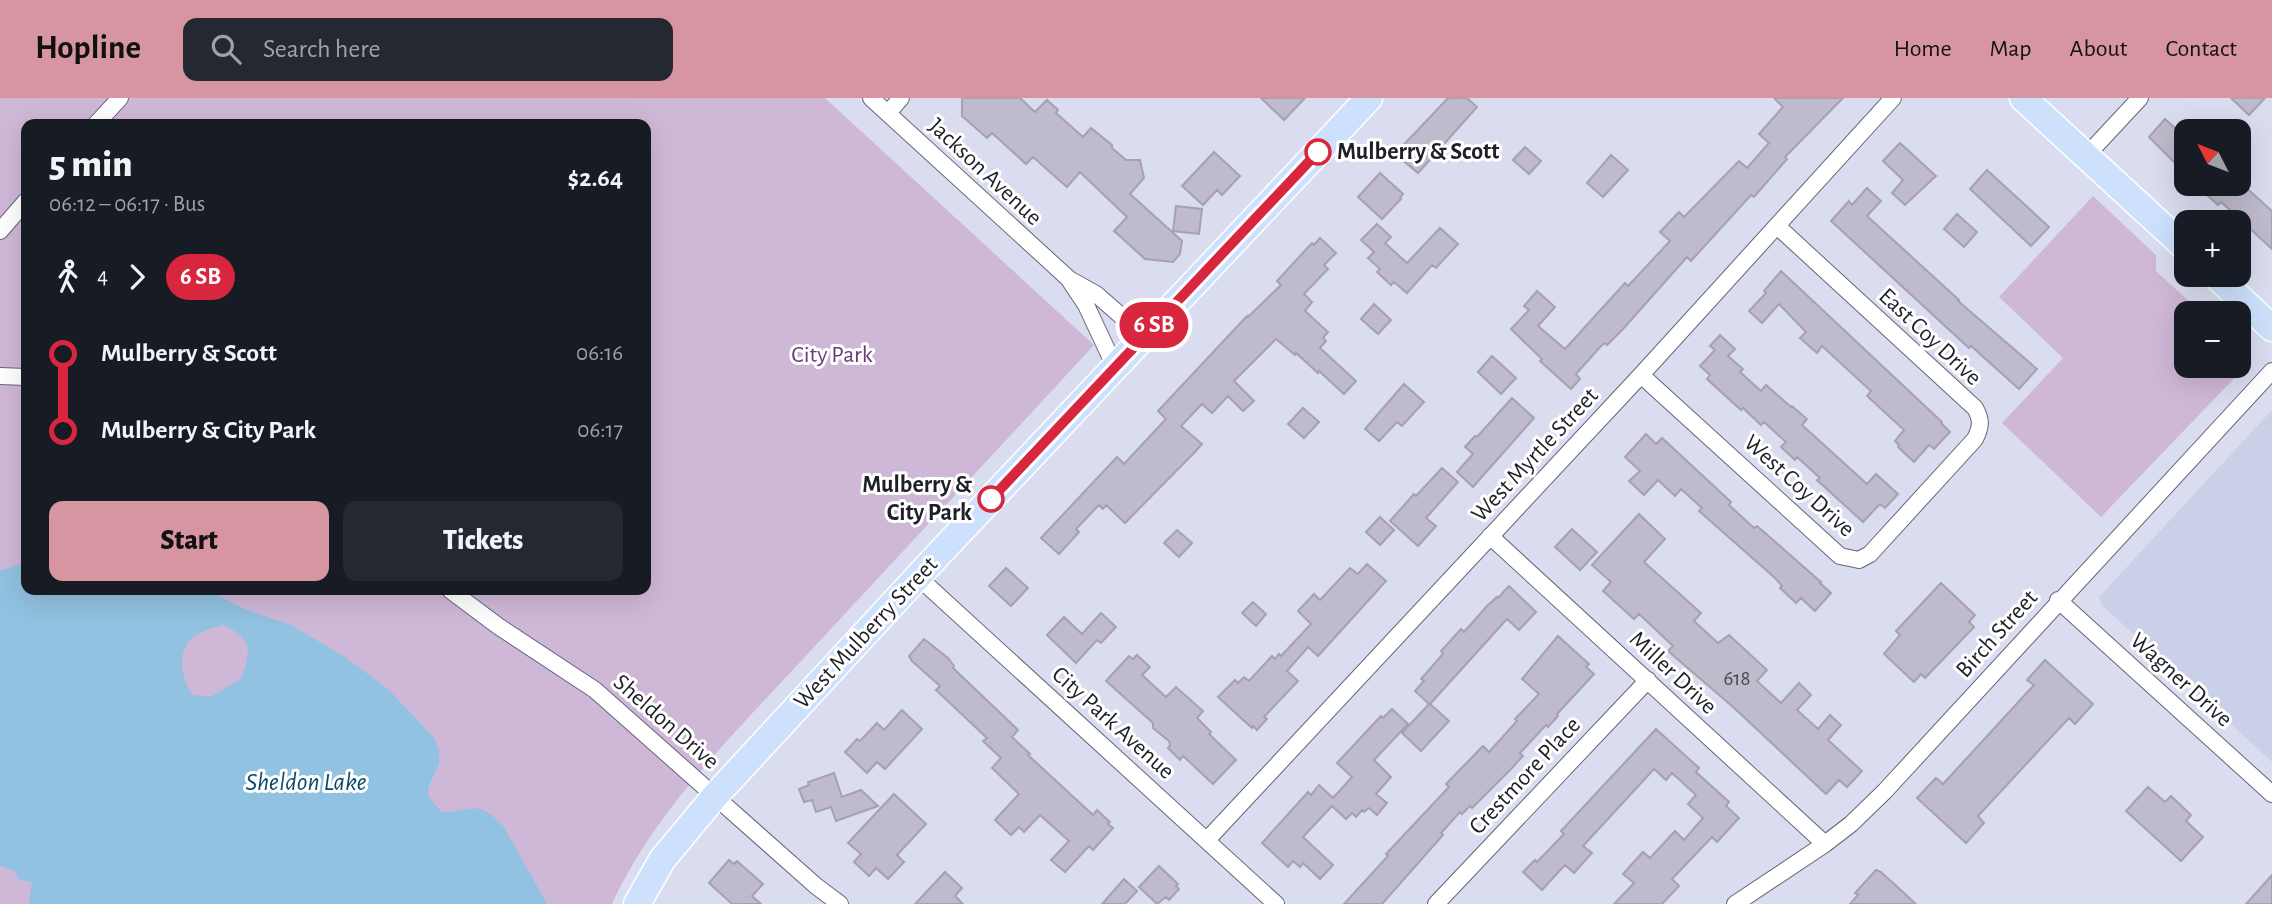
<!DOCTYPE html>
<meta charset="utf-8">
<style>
:root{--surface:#171b24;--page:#242831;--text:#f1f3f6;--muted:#9ea1a6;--accent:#d695a0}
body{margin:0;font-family:"Alegreya Sans",sans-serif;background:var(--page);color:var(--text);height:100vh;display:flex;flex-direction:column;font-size:26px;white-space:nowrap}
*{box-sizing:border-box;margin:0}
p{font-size:23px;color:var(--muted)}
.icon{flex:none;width:38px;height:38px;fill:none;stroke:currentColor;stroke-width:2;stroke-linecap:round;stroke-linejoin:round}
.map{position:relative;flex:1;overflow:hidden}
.side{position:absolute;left:21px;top:21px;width:630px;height:476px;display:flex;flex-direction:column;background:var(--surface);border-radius:14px;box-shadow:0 7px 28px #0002}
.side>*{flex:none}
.badge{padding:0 14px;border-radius:23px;font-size:24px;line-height:46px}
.needle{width:46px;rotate:312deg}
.tools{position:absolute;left:2174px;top:21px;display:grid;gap:14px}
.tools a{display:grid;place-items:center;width:77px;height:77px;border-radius:14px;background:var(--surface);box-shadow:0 7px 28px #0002;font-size:35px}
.map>.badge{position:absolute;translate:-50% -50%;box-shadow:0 0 0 4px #fff}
.legs{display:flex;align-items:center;gap:10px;height:77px;padding:0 28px;font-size:23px}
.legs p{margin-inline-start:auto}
.overview{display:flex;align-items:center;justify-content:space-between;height:119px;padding:0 28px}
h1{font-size:38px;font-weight:800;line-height:52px}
.primary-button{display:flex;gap:14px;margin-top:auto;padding:14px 28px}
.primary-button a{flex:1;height:80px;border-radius:14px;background:var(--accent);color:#111;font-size:28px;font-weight:800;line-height:80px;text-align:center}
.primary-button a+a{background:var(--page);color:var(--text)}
ul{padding:0 28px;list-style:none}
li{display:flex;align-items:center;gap:24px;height:77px;font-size:26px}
li i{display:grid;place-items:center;width:10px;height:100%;margin:0 9px;background:currentColor}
li i::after{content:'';width:18px;height:18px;margin:-9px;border:5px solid;border-radius:50%;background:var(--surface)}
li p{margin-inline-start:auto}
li:first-child i{background:linear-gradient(#0000 50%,currentColor 0)}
li:last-child i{background:linear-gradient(currentColor 50%,#0000 0)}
header{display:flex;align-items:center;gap:42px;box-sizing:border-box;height:98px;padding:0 35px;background:var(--accent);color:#111}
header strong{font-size:33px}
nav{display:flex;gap:38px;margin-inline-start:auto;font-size:24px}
.search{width:490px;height:63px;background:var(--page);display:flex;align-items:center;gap:18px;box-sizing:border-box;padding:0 24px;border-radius:14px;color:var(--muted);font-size:26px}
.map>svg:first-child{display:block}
.built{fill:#cbd0e9}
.green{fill:#cfb8d7;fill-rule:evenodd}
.water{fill:#91c2e1;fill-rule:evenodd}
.building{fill:#bfbacc;stroke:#a5a0b2;stroke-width:2}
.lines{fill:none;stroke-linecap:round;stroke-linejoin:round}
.street-casing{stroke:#636676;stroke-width:18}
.primary-casing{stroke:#fff;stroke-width:29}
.street{stroke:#fff;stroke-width:16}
.primary{stroke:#cde1fc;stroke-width:26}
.line-1-casing{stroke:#fff;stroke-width:16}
.line-1{stroke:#d7263d;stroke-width:10}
.stop-1-dot{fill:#fff;stroke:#d7263d;stroke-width:3.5}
.labels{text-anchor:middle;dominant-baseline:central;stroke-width:6;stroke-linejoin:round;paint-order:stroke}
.number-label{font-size:21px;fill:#474650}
.stop-label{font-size:24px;font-weight:bold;fill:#1f2027;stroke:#fff;text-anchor:start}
.street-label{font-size:24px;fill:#1f2027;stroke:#fff}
.park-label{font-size:24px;fill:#663d73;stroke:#fff}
.water-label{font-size:26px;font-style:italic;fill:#0b4a68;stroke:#fff}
</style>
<header>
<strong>Hopline</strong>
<div class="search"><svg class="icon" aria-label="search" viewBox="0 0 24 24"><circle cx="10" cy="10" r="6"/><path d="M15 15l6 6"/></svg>Search here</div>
<nav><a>Home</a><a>Map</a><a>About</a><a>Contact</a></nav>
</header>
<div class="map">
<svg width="2272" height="806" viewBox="0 0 2272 806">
<rect width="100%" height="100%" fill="#daddef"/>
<path class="built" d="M 2272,312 L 2272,664 L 2102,507 L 2099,499 Z"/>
<path class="green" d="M 0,0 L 825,0 L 1094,247 C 1001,348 908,448 815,548 C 743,627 657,708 612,806 L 0,806 ZM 26,26 L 646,26 L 646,492 L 26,492 Z
M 2093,98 L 2156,157 L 2156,173 L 2202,215 L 2186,215 L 2186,268 L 2238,268 L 2238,248 L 2242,252 L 2243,264 L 2246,268 L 2101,419 L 2002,325 L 2063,260 L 1999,199 Z"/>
<path class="water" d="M 26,464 L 26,492 L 208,492 L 242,510 L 291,527 L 345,559 L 389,592 L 435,641 L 439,653 L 439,665 L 428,690 L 428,697 L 441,714 C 473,715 475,698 504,729 L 547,806 L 29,806 L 32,784 L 19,782 L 14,772 L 0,768 L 0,473 ZM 223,527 C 252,541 252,551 241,581 L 210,599 L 193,597 C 182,583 176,554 192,540 C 200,533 213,530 223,527 Z"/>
<path class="building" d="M 962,0 L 1020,0 L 1035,14 L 1047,2 L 1058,12 L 1056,15 L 1083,39 L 1091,30 L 1112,47 L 1112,50 L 1126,62 L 1140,62 L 1144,80 L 1130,96 L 1182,143 L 1180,156 L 1173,164 L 1145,161 L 1114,133 L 1127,119 L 1080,74 L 1067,89 L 1033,59 L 1026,66 L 992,35 L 987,40 L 962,18 Z
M 1261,0 L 1305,0 L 1284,22 Z
M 1448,0 L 1467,0 L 1477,9 L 1418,75 L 1395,56 Z
M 1774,0 L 1843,0 L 1785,59 L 1787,61 L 1754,99 L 1751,97 L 1691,163 L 1687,159 L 1623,231 L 1607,247 L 1605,245 L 1601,248 L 1576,276 L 1580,281 L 1571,291 L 1540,263 L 1542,261 L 1511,231 L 1529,212 L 1524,208 L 1537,193 L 1555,209 L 1538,228 L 1565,251 L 1625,185 L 1628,188 L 1670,143 L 1660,134 L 1679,114 L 1684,119 L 1739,63 L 1747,70 L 1769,45 L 1759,36 L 1783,9 Z
M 2231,0 L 2265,0 L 2249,17 Z
M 2165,21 L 2186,40 L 2186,62 L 2179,69 L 2149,39 Z
M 1900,45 L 1936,78 L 1905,107 L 1892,95 L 1903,82 L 1883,63 Z
M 1525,49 L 1541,63 L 1529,76 L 1513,62 Z
M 1214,54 L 1240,78 L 1222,97 L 1217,92 L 1203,107 L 1182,88 Z
M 1611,57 L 1628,72 L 1603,99 L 1587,85 Z
M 1987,72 L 2049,129 L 2031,148 L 1970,91 Z
M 1380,75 L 1403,96 L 1400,100 L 1401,101 L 1382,121 L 1358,99 Z
M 2195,86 L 2242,86 L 2272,113 L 2272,151 L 2221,104 L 2218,107 Z
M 1867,90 L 1881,103 L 1867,118 L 1959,202 L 1958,203 L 2037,271 L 2019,291 L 1971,248 L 1969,250 L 1831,123 L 1849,103 L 1852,107 Z
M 1176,108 L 1202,111 L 1199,136 L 1173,133 Z
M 1957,116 L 1977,134 L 1964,149 L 1944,131 Z
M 1377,126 L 1391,139 L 1385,145 L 1407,165 L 1440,130 L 1458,146 L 1436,170 L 1432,167 L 1407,195 L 1394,184 L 1391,187 L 1377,174 L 1380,171 L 1368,160 L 1374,154 L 1361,142 Z
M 1320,140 L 1336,155 L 1324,167 L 1328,171 L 1304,196 L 1312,204 L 1305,213 L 1328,234 L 1323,240 L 1326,243 L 1320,250 L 1356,283 L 1344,296 L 1319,273 L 1318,275 L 1296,255 L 1295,257 L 1276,241 L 1234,283 L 1254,303 L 1243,313 L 1228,298 L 1212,315 L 1202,306 L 1181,328 L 1202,346 L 1193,356 L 1125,425 L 1106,407 L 1103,411 L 1099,407 L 1076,431 L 1079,434 L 1059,456 L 1041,440 L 1117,359 L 1124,366 L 1166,321 L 1158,313 L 1247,218 L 1248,219 L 1281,187 L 1277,183 L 1312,145 L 1314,147 Z
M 1781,173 L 1942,324 L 1941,325 L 1950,334 L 1934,351 L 1929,347 L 1914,364 L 1898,349 L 1899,347 L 1895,343 L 1904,332 L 1867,298 L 1871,293 L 1822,248 L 1817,255 L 1800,240 L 1806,234 L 1779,206 L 1762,225 L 1749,213 L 1766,195 L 1764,193 Z
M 1374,206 L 1391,222 L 1378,236 L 1361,221 Z
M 1720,237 L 1735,251 L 1728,258 L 1743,271 L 1740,274 L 1761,293 L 1766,287 L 1791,309 L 1792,308 L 1807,321 L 1802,327 L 1867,386 L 1876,376 L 1898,396 L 1885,410 L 1880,406 L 1863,424 L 1817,382 L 1820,380 L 1797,359 L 1795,362 L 1781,349 L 1786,344 L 1764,324 L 1761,327 L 1743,310 L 1741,312 L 1707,281 L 1710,277 L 1700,268 L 1715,252 L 1710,248 Z
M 1492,258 L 1516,280 L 1501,296 L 1478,274 Z
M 1404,286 L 1424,304 L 1402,328 L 1397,324 L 1379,343 L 1365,331 Z
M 1512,300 L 1534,320 L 1473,389 L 1457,374 L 1473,356 L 1465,349 L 1475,338 L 1477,339 Z
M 1303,310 L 1319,324 L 1304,340 L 1288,326 Z
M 1646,336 L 1656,346 L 1662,340 L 1731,404 L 1729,407 L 1754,430 L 1757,428 L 1821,484 L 1820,485 L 1831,495 L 1815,513 L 1801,500 L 1796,505 L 1780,490 L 1782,488 L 1775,480 L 1699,413 L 1702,410 L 1681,391 L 1675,398 L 1658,382 L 1644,397 L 1629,383 L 1640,373 L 1625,359 Z
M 1442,370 L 1458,384 L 1426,420 L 1436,428 L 1418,448 L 1390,423 L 1414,396 L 1416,398 Z
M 1639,416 L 1665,441 L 1644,464 L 1701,515 L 1694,523 L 1718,545 L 1729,537 L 1767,572 L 1757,583 L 1781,605 L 1799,585 L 1811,597 L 1797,612 L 1818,631 L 1830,617 L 1841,627 L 1828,642 L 1862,673 L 1847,689 L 1839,682 L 1826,696 L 1733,609 L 1668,553 L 1673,548 L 1639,516 L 1634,521 L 1603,493 L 1611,484 L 1592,467 Z
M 1380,419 L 1394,432 L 1380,447 L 1366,434 Z
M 1572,431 L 1597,454 L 1580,472 L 1555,449 Z
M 1177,432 L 1192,445 L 1179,459 L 1164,445 Z
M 1367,466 L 1386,483 L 1318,558 L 1308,549 L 1287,573 L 1298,583 L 1264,619 L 1267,621 L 1257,632 L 1253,628 L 1252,630 L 1218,599 L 1235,582 L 1238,585 L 1244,579 L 1249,583 L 1272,558 L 1275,561 L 1279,556 L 1281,558 L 1311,526 L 1298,513 L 1314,496 L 1320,502 L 1350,470 L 1358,476 Z
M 1006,470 L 1028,490 L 1011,508 L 989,488 Z
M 1941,485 L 1975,517 L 1969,524 L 1974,529 L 1925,580 L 1921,576 L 1914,584 L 1884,556 L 1900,537 L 1896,533 Z
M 1509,488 L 1536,514 L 1519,532 L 1507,521 L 1430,606 L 1449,623 L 1421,653 L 1402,635 L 1429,606 L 1415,593 L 1424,583 L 1421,581 L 1443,556 L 1441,553 L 1461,531 L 1464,534 L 1487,508 L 1497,499 L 1498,500 Z
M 1253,504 L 1266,516 L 1256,528 L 1242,515 Z
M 1101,515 L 1116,529 L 1101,545 L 1097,542 L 1076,565 L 1047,537 L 1064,519 L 1082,536 Z
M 1558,538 L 1589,566 L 1586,569 L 1594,576 L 1557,616 L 1558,618 L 1548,629 L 1546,627 L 1520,655 L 1523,658 L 1511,671 L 1472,710 L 1470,708 L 1462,716 L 1460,714 L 1441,735 L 1443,737 L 1382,806 L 1344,806 L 1388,758 L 1386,756 L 1449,689 L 1446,686 L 1483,648 L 1489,654 L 1517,623 L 1515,621 L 1539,596 L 1522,581 Z
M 924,541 L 948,560 L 954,568 L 953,570 L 1018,632 L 1012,639 L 1030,656 L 1028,657 L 1093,717 L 1097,712 L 1110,724 L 1108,726 L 1113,730 L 1093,752 L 1089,748 L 1065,774 L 1051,762 L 1069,743 L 1040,717 L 1024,734 L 1019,729 L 1011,737 L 995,722 L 1019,696 L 992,670 L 1001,660 L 983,643 L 987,640 L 936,592 L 940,588 L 912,563 L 909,558 Z
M 1137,557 L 1150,569 L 1142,577 L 1166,599 L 1176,589 L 1203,613 L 1197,620 L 1211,634 L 1209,636 L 1236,662 L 1213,686 L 1183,658 L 1180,662 L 1168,650 L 1170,647 L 1169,643 L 1153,630 L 1153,625 L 1106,583 L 1129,558 L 1133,561 Z
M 2045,562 L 2093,606 L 2075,626 L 2069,620 L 1978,718 L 1984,725 L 1966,745 L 1917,700 L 1936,680 L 1943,686 L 2034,587 L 2027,582 Z
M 1392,611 L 1408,626 L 1374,662 L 1391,679 L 1376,696 L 1387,705 L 1377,717 L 1369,710 L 1364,714 L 1362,712 L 1356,719 L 1352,715 L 1346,721 L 1332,708 L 1303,739 L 1333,767 L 1320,781 L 1303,765 L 1300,769 L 1293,763 L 1288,769 L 1262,745 L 1308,694 L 1311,697 L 1319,687 L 1333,700 L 1352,679 L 1337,665 L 1381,618 L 1383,620 Z
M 902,612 L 922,631 L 885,671 L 877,664 L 867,675 L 845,654 L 857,641 L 860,643 L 877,625 L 884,632 Z
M 1656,631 L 1699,670 L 1696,674 L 1729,704 L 1726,708 L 1739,720 L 1717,744 L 1712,739 L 1672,781 L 1679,788 L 1662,806 L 1614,806 L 1634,785 L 1623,776 L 1643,754 L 1650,760 L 1675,733 L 1684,742 L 1703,720 L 1688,706 L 1696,697 L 1672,675 L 1666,682 L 1654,671 L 1583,748 L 1592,755 L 1574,775 L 1565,767 L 1542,792 L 1523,774 L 1535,762 L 1537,764 L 1564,736 L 1561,733 Z
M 834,675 L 842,699 L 861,692 L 878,708 L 836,723 L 831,709 L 816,714 L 812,702 L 804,704 L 799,691 L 809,687 L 808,684 Z
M 2148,689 L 2165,704 L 2171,698 L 2191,717 L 2186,723 L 2203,739 L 2181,763 L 2126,713 Z
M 894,696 L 926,726 L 897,757 L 904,764 L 888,781 L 876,770 L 869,778 L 854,764 L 861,756 L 848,745 Z
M 729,762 L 734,766 L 737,763 L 763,786 L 752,798 L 761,806 L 732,806 L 709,785 Z
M 1159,768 L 1178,786 L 1176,788 L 1179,791 L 1169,802 L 1166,799 L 1157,806 L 1139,789 Z
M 1876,772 L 1881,774 L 1916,806 L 1850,806 L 1858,797 L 1855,795 Z
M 945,774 L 962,790 L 955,798 L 963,806 L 915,806 Z
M 2272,777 L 2272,806 L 2246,806 Z
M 1124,781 L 1137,793 L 1125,806 L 1102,806 Z"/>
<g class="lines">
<g class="street-casing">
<path id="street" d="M 871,0 L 1069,181 L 1096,196 L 1144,238
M 888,15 L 901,0
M 96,26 L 120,0
M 2086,58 L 2140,0
M 0,133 L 26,103
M 1070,183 L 1086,207 L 1115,269
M 1641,277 L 1840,458 L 1859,462 L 1870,456 L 1975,341 C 1981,329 1982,322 1975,310 L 1777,128
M 0,278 L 26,279
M 1490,438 L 1825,746
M 918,479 L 1276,806
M 450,492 L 498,528 L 595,592 L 816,788 L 840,806
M 2058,502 L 2272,696
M 1207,742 L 1641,277 L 1893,0
M 1436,806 L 1648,582
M 1735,806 L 1825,746 L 1851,726 L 1885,693 L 2272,273"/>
</g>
<g class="primary-casing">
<path id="primary" d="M 2023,0 L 2186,150
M 2215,177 L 2272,230
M 637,806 L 662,762 L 715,698 L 937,458 L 1369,0"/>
</g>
<use href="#street" class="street"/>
<use href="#primary" class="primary"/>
</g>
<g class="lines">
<g class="line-1-casing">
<path id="line-1" d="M 991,401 L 1318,54"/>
</g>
<use href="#line-1" class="line-1"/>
</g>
<g class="stop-1-dot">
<circle cx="1318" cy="54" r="12"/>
<circle cx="991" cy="401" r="12"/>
</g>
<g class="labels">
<g class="number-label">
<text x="1737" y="580">618</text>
</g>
<g class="stop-label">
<text x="1337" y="54">Mulberry &amp; Scott</text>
<text x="972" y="387" text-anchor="end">Mulberry &amp;<tspan x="972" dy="28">City Park</tspan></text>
</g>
<g class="street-label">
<text transform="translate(985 74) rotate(43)">Jackson Avenue</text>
<text transform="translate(1930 239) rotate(43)">East Coy Drive</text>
<text transform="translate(1535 357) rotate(-47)">West Myrtle Street</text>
<text transform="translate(1799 388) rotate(42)">West Coy Drive</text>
<text transform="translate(866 535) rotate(-47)">West Mulberry Street</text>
<text transform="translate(1997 536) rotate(-48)">Birch Street</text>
<text transform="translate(1673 575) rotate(43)">Miller Drive</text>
<text transform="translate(2181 582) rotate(42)">Wagner Drive</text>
<text transform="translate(666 624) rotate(41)">Sheldon Drive</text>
<text transform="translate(1113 625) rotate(42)">City Park Avenue</text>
<text transform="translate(1525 678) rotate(-47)">Crestmore Place</text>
</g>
<g class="park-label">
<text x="832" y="257">City Park</text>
</g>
<g class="water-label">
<text x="306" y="684">Sheldon Lake</text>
</g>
</g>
</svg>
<div class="tools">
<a><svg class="needle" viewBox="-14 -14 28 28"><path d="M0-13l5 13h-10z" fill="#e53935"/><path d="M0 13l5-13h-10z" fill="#9ea1a6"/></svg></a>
<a>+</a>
<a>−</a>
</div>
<b class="badge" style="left:1154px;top:227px;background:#d7263d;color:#fff">6 SB</b>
<section class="side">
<div class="overview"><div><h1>5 min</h1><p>06:12 – 06:17 · Bus</p></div><b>$2.64</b></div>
<div class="legs"><svg class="icon" aria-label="walk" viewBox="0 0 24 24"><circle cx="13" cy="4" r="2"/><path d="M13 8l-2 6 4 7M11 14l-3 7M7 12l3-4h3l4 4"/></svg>4<svg class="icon" aria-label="forward" viewBox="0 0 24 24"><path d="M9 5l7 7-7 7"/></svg><b class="badge" style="background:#d7263d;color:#fff">6 SB</b></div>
<ul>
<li><i style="color:#d7263d"></i><b>Mulberry &amp; Scott</b><p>06:16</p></li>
<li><i style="color:#d7263d"></i><b>Mulberry &amp; City Park</b><p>06:17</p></li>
</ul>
<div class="primary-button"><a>Start</a><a>Tickets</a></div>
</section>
</div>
